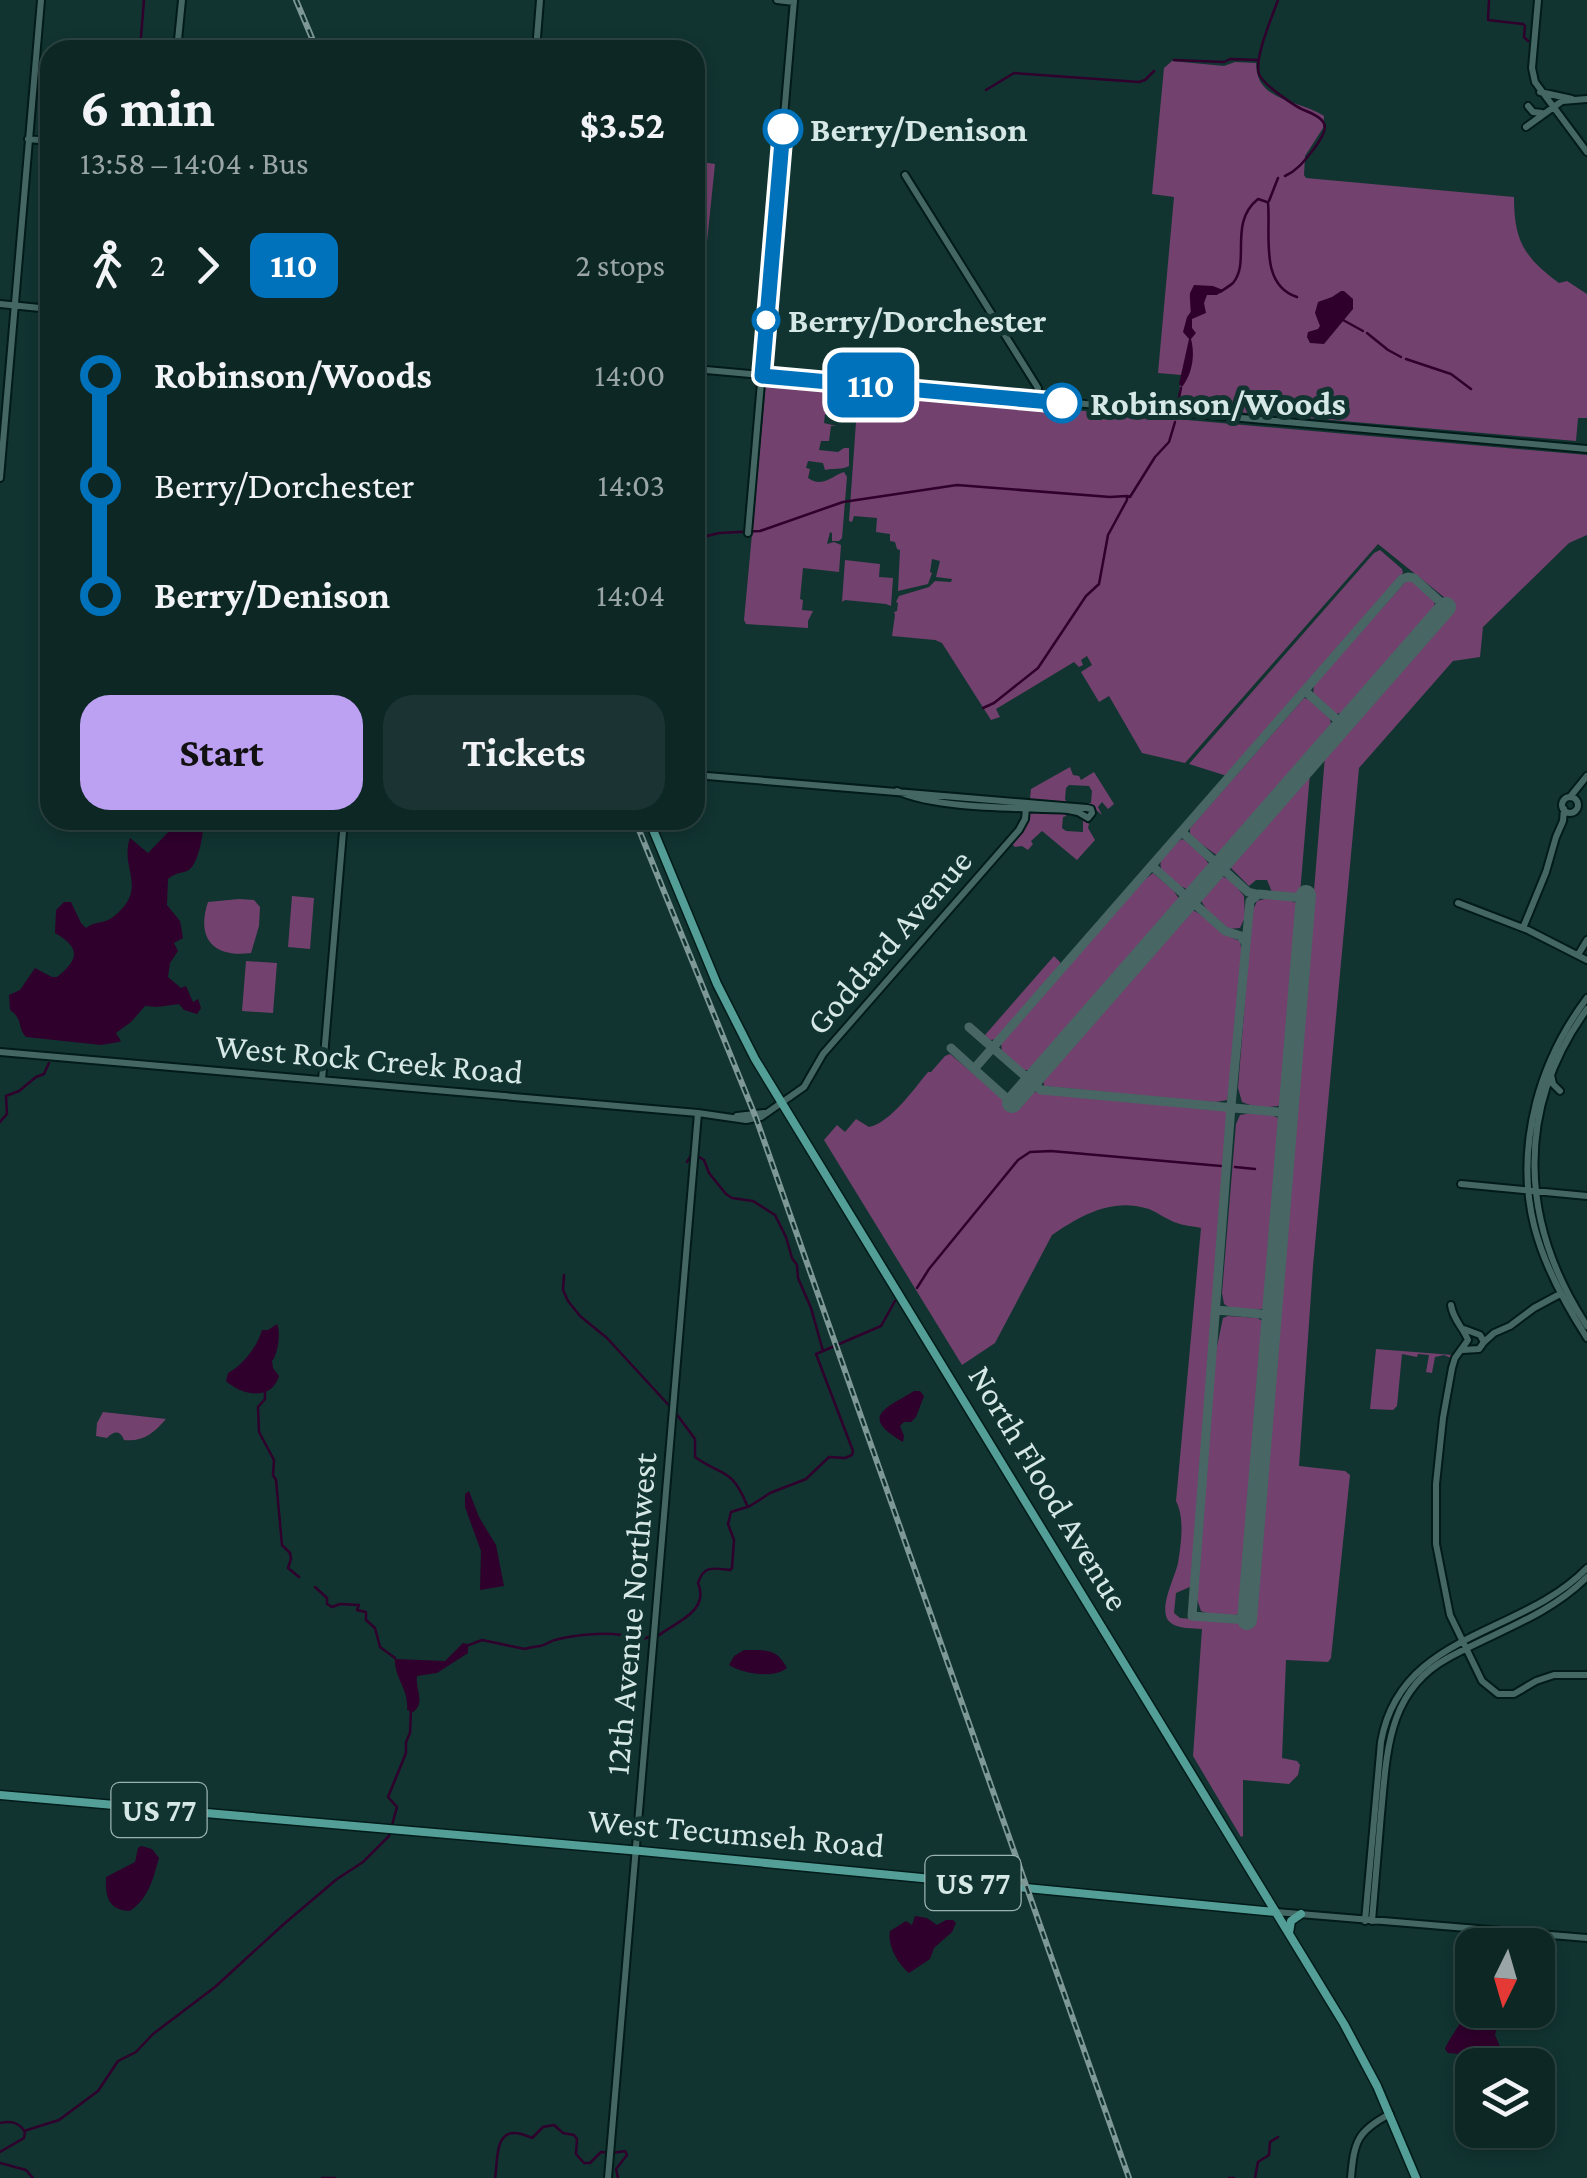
<!DOCTYPE html>
<meta charset="utf-8">
<style>
:root{--surface:#0d2725;--page:#1b3332;--text:#f1f3f6;--muted:#9aa5a7;--line:#2d4442;--accent:#bca0f2}
body{margin:0;font-family:"Crimson Pro",serif;background:var(--page);color:var(--text);height:100vh;display:flex;flex-direction:column;font-size:38px;white-space:nowrap}
*{box-sizing:border-box;margin:0}
p{font-size:32px;color:var(--muted)}
.icon{flex:none;width:55px;height:55px;fill:none;stroke:currentColor;stroke-width:2;stroke-linecap:round;stroke-linejoin:round}
.map{position:relative;flex:1;overflow:hidden}
.panel{position:absolute;left:40px;top:40px;width:665px;height:790px;display:flex;flex-direction:column;background:var(--surface);border-radius:30px;box-shadow:0 5px 15px #0003,0 0 0 2px var(--line)}
.panel>*{flex:none}
.badge{padding:0 20px;border-radius:15px;font-size:35px;line-height:65px}
.needle{width:65px;rotate:185deg}
.controls{position:absolute;left:1455px;top:1928px;display:grid;gap:20px}
.controls a{display:grid;place-items:center;width:100px;height:100px;border-radius:20px;background:var(--surface);box-shadow:0 5px 15px #0003,0 0 0 2px var(--line);font-size:50px}
.map>.badge{position:absolute;translate:-50% -50%;box-shadow:0 0 0 5px #fff}
.legs{display:flex;align-items:center;gap:15px;height:110px;padding:0 40px;font-size:32px}
.legs p{margin-inline-start:auto}
.summary{display:flex;align-items:center;justify-content:space-between;height:170px;padding:0 40px}
h1{font-size:55px;font-weight:700;line-height:75px}
.action{display:flex;gap:20px;margin-top:auto;padding:20px 40px}
.action a{flex:1;height:115px;border-radius:30px;background:var(--accent);color:#111;font-size:40px;font-weight:700;line-height:115px;text-align:center}
.action a+a{background:var(--page);color:var(--text)}
ul{padding:0 40px;list-style:none}
li{display:flex;align-items:center;gap:35px;height:110px;font-size:38px}
li i{display:grid;place-items:center;width:15px;height:100%;margin:0 12px;background:currentColor}
li i::after{content:'';width:25px;height:25px;margin:-12px;border:8px solid;border-radius:50%;background:var(--surface)}
li p{margin-inline-start:auto}
li:first-child i{background:linear-gradient(#0000 50%,currentColor 0)}
li:last-child i{background:linear-gradient(currentColor 50%,#0000 0)}
.map>svg:first-child{display:block}
.green{fill:#73416d}
.water{fill:#2f002c}
.lines{fill:none;stroke-linecap:round;stroke-linejoin:round}
.stream{stroke:#2f002c;stroke-width:2.5}
.taxiway{stroke:#486664;stroke-width:9}
.runway{stroke:#486664;stroke-width:20}
.secondary-casing{stroke:#011b19;stroke-width:10}
.primary-casing{stroke:#011b19;stroke-width:11}
.secondary{stroke:#446763;stroke-width:6}
.primary{stroke:#539e97;stroke-width:8}
.rail-casing{stroke:#7e9896;stroke-width:6}
.rail{stroke:#113431;stroke-width:2.5;stroke-dasharray:8;stroke-linecap:butt}
.line-1-casing{stroke:#fff;stroke-width:22}
.line-1{stroke:#0072bc;stroke-width:15}
.stop-1-dot{fill:#fff;stroke:#0072bc;stroke-width:5}
.labels{text-anchor:middle;dominant-baseline:central;stroke-width:10;stroke-linejoin:round;paint-order:stroke}
.shield{fill:#113431;stroke:#9ab2b0;stroke-width:2.5}
.shield-label{font-size:32px;font-weight:bold;fill:#d5e8e6}
.stop-label{font-size:35px;font-weight:bold;fill:#d5e8e6;stroke:#113431;text-anchor:start}
.street-label{font-size:35px;fill:#d5e8e6;stroke:#113431}
</style>
<div class="map">
<svg width="1587" height="2178" viewBox="0 0 1587 2178">
<rect width="100%" height="100%" fill="#113431"/>
<path class="green" d="M 1172,61 L 1224,66 L 1235,62 L 1256,63 C 1256,102 1298,99 1324,116 L 1323,128 L 1305,156 L 1304,175 L 1306,178 L 1514,197 C 1514,241 1524,257 1559,283 L 1567,281 L 1587,294 L 1587,418 L 1578,418 L 1576,441 L 1178,407 L 1181,375 L 1158,373 L 1174,197 L 1152,194 L 1164,68 Z
M 695,161 L 715,164 L 707,242 L 695,240 Z
M 766,383 L 1587,455 L 1587,535 L 1569,543 L 1483,627 L 1480,657 L 1453,661 L 1359,768 L 1313,1266 L 1299,1466 L 1345,1471 L 1350,1475 L 1331,1658 L 1328,1662 L 1286,1660 L 1282,1758 L 1297,1761 L 1300,1765 L 1298,1775 L 1289,1784 L 1243,1780 L 1243,1836 L 1241,1837 L 1193,1756 L 1202,1629 C 1193,1628 1178,1629 1171,1623 C 1156,1612 1175,1578 1178,1563 C 1181,1544 1185,1518 1176,1501 L 1201,1228 C 1193,1226 1184,1226 1177,1223 C 1167,1220 1159,1213 1149,1209 C 1113,1197 1081,1215 1052,1235 L 995,1343 L 962,1365 L 824,1140 L 837,1125 L 845,1132 L 856,1119 L 869,1127 C 890,1123 914,1089 928,1072 L 931,1072 L 945,1056 L 950,1054 L 1015,1109 L 1030,1093 L 1035,1092 L 1223,1109 L 1228,1112 L 1230,1116 L 1192,1586 L 1176,1593 L 1174,1613 L 1180,1618 L 1254,1624 L 1325,756 L 1455,606 L 1378,544 L 1185,763 L 1142,753 L 1109,696 L 1099,702 L 1081,672 L 1092,665 L 1087,656 L 1081,660 L 1083,665 L 1079,667 L 1074,662 L 996,709 L 1000,717 L 991,720 L 942,643 L 935,640 L 892,636 L 895,615 L 894,612 L 897,611 L 898,603 L 896,602 L 899,596 L 929,587 L 935,581 L 951,582 L 952,579 L 936,577 L 940,561 L 932,559 L 930,572 L 932,573 L 928,584 L 898,591 L 900,550 L 897,549 L 895,542 L 890,541 L 890,534 L 876,532 L 877,518 L 854,516 L 852,522 L 849,521 L 856,422 L 854,409 L 852,410 L 851,419 L 825,414 L 824,423 L 836,426 L 831,426 L 829,441 L 821,441 L 819,450 L 838,452 L 844,448 L 849,448 L 849,466 C 842,470 833,468 825,470 L 823,463 L 808,461 L 806,468 L 810,469 L 808,478 C 820,487 829,479 841,473 L 844,472 L 847,477 L 842,538 L 839,541 L 832,541 L 832,533 L 830,532 L 827,544 L 834,542 L 841,545 L 839,572 L 803,568 L 800,599 L 803,600 L 802,610 L 813,611 L 808,621 L 808,628 L 746,624 L 744,620 Z
M 1380,550 L 1402,569 L 1403,573 L 1227,776 L 1189,764 L 1374,553 Z
M 845,560 L 880,564 L 879,577 L 893,578 L 891,606 L 886,604 L 845,600 L 842,602 Z
M 1408,579 L 1412,580 L 1434,599 L 1435,609 L 1345,712 L 1336,714 L 1313,695 L 1314,685 Z
M 1304,698 C 1316,700 1333,715 1331,727 L 1218,856 L 1190,836 L 1190,828 Z
M 1070,767 L 1073,775 L 1079,776 L 1081,780 L 1094,772 L 1114,804 L 1108,809 L 1102,802 L 1098,807 L 1102,815 L 1088,803 L 1091,803 L 1092,791 L 1089,786 L 1069,785 L 1066,788 L 1065,799 L 1067,803 L 1033,801 L 1030,798 L 1031,789 Z
M 1310,773 L 1300,894 L 1272,892 L 1267,880 L 1256,880 L 1249,886 L 1229,866 Z
M 1030,811 L 1066,813 L 1066,816 L 1063,817 L 1062,828 L 1066,831 L 1083,832 L 1083,821 L 1077,814 L 1070,816 L 1070,813 L 1079,813 L 1089,824 L 1088,828 L 1095,840 L 1077,860 L 1042,831 L 1031,841 L 1033,844 L 1028,850 L 1022,846 L 1015,847 L 1011,843 L 1024,828 Z
M 1182,839 C 1193,843 1204,856 1210,866 L 1189,890 C 1156,876 1149,860 1182,839 Z
M 1153,873 L 1173,890 L 1180,900 L 1031,1070 L 1023,1070 L 1002,1051 L 1001,1043 L 1144,880 Z
M 1221,876 L 1231,880 L 1244,896 L 1245,917 L 1240,928 L 1229,929 L 1206,909 L 1200,899 Z
M 292,896 L 314,898 L 310,949 L 288,947 Z
M 1268,898 L 1289,900 L 1299,904 L 1282,1105 C 1269,1108 1255,1108 1242,1102 L 1238,1088 L 1252,912 L 1257,901 Z
M 239,899 L 254,900 L 260,907 L 259,926 L 251,953 C 213,958 196,938 208,902 Z
M 1191,909 C 1209,918 1221,935 1240,941 L 1242,953 L 1233,1070 L 1227,1100 L 1216,1102 L 1197,1101 L 1044,1086 L 1043,1078 Z
M 1054,956 L 1060,962 L 1060,967 L 996,1039 L 991,1040 L 987,1038 L 985,1035 Z
M 246,961 L 277,963 L 273,1013 L 242,1011 Z
M 1252,1113 L 1271,1115 L 1281,1119 L 1266,1308 C 1253,1311 1235,1312 1224,1304 L 1222,1293 L 1236,1124 L 1240,1115 Z
M 1228,1316 L 1257,1318 L 1265,1322 L 1241,1613 C 1229,1619 1213,1616 1201,1611 L 1197,1599 L 1215,1356 L 1223,1318 Z
M 1376,1349 L 1453,1355 L 1451,1358 L 1444,1355 L 1435,1357 L 1432,1373 L 1426,1372 L 1429,1355 L 1418,1354 L 1417,1357 L 1402,1354 L 1397,1406 L 1393,1410 L 1370,1409 Z
M 103,1412 L 166,1419 C 154,1433 143,1442 124,1440 C 120,1430 114,1431 107,1438 L 96,1436 L 97,1423 Z"/>
<path class="water" d="M 1194,285 L 1213,286 L 1223,290 L 1217,295 L 1207,295 L 1204,303 L 1206,313 L 1192,319 L 1192,328 L 1196,333 L 1191,339 C 1195,354 1193,373 1182,387 L 1179,384 L 1189,339 L 1183,332 L 1187,317 L 1193,309 L 1190,293 Z
M 1341,291 L 1344,291 L 1353,299 L 1353,309 L 1324,344 L 1310,343 L 1307,337 L 1308,332 L 1318,329 L 1320,326 L 1315,313 L 1318,302 L 1332,297 Z
M 180,820 L 209,820 L 203,827 C 203,837 198,861 191,868 C 186,874 177,871 168,879 L 167,905 L 180,921 L 183,938 L 174,943 L 178,951 L 170,963 L 168,977 L 181,988 L 186,986 L 193,1002 L 198,999 L 201,1008 L 197,1014 L 184,1010 L 179,1004 L 157,1007 L 145,1006 L 131,1022 L 116,1033 L 121,1041 L 119,1042 L 101,1045 L 26,1037 C 17,1028 24,1020 10,1010 L 9,995 L 20,990 L 35,968 L 52,977 L 57,977 C 79,959 81,948 55,933 L 56,910 L 64,902 L 71,902 L 81,923 L 86,928 C 95,921 104,924 113,917 C 150,888 119,869 130,838 L 148,853 Z
M 277,1324 C 281,1331 278,1355 272,1361 L 273,1368 L 279,1376 C 272,1401 242,1396 226,1381 L 228,1373 C 243,1365 257,1347 262,1330 L 268,1330 Z
M 914,1391 L 920,1391 L 924,1396 L 916,1417 L 911,1422 L 904,1422 L 900,1426 L 904,1436 L 903,1442 C 859,1416 885,1409 914,1391 Z
M 469,1491 L 479,1517 L 496,1545 L 504,1586 L 480,1590 L 481,1551 L 465,1507 L 465,1494 Z
M 463,1643 L 468,1644 L 468,1653 L 437,1673 L 417,1676 C 415,1689 426,1703 413,1712 L 407,1710 C 409,1689 394,1678 395,1659 L 445,1661 Z
M 744,1650 C 766,1650 777,1648 787,1668 C 774,1679 744,1674 729,1665 L 734,1656 Z
M 141,1846 L 152,1849 L 159,1858 C 153,1879 149,1898 130,1911 C 109,1910 105,1898 106,1877 L 135,1862 L 138,1848 Z
M 915,1916 L 927,1918 L 937,1925 L 946,1920 L 953,1920 L 956,1923 L 952,1932 L 934,1948 L 930,1959 L 909,1973 C 898,1964 887,1945 890,1931 L 906,1921 L 912,1925 Z
M 1487,2010 L 1497,2012 L 1500,2016 L 1495,2035 L 1501,2049 L 1498,2051 L 1490,2052 L 1483,2048 L 1473,2055 L 1448,2053 L 1445,2049 C 1446,2044 1462,2020 1466,2016 L 1477,2017 Z"/>
<g class="lines">
<path class="stream" d="M 1278,0 C 1272,17 1254,58 1259,74 C 1262,84 1297,108 1306,111 C 1332,121 1328,130 1313,150 C 1305,160 1298,170 1285,176
M 1489,0 L 1488,20 L 1523,24 L 1525,26 L 1524,37 L 1528,41
M 140,49 L 144,0
M 1174,60 L 1224,62 L 1230,59 L 1258,60
M 986,90 L 1014,73 L 1139,82 L 1145,80 L 1154,71
M 1269,201 L 1278,178
M 1268,203 C 1271,234 1259,285 1297,297
M 1220,292 C 1223,290 1231,285 1233,283 C 1251,262 1228,223 1258,199 L 1267,202
M 1191,295 L 1192,312
M 1343,320 L 1363,331
M 1367,333 L 1388,350 L 1401,357
M 1406,359 L 1451,374 L 1471,389
M 1177,407 L 1181,388
M 695,539 L 719,533 L 760,531 L 843,502 L 957,485 L 1110,497 L 1127,496
M 983,708 L 994,703 L 1038,668 L 1086,596 L 1099,584 L 1108,535 L 1127,500 L 1127,496 L 1130,497 L 1155,457 L 1169,442 L 1175,422
M 0,1122 L 7,1114 L 6,1096 L 19,1091 L 36,1077 L 44,1074 L 49,1063
M 687,1162 L 691,1155
M 1235,1167 L 1255,1169
M 564,1275 L 563,1290 L 568,1301 L 580,1316 L 607,1338 L 675,1412 L 695,1439 L 695,1457 C 723,1477 731,1467 747,1505
M 917,1288 L 929,1269 L 1018,1160 L 1030,1152 L 1051,1151 L 1221,1166
M 823,1351 L 881,1326 L 895,1301
M 265,1391 L 265,1399 L 258,1407 L 259,1432 L 274,1460 L 273,1475 L 276,1480 L 282,1545 L 290,1553 L 291,1559 L 288,1568 L 299,1577
M 315,1587 L 327,1598 L 327,1604 L 332,1607 L 340,1604 L 359,1605 L 357,1610 L 366,1612 L 366,1620 L 375,1628 L 380,1647 L 395,1658
M 658,1636 C 675,1622 710,1612 698,1583 C 704,1565 713,1568 730,1570 L 732,1568 L 734,1540 L 728,1524 L 731,1512 L 750,1506 L 770,1493 L 806,1479 L 829,1457 L 845,1458 L 852,1455 L 853,1451 L 816,1354 L 823,1351 L 811,1308 L 798,1278 L 797,1265 L 792,1258 L 786,1237 L 775,1215 L 753,1201 L 732,1198 L 726,1194 L 709,1173 L 704,1160 L 699,1157
M 469,1645 L 482,1640 L 525,1649 C 530,1647 535,1647 540,1646 C 546,1645 550,1641 555,1640 C 572,1635 604,1632 621,1635 L 632,1627 L 642,1639 L 649,1637
M 0,2123 C 10,2121 17,2122 23,2129
M 24,2131 L 59,2120 L 98,2091 L 118,2061 L 136,2052 L 153,2034 L 215,1987 L 285,1923 L 337,1879 L 363,1862 L 389,1836 L 397,1807 L 388,1797 L 406,1753 L 406,1742 L 410,1733 L 411,1710
M 0,2152 L 24,2138 L 25,2132
M 0,2163 L 26,2170 L 33,2178
M 322,2178 L 335,2178
M 495,2178 C 498,2164 494,2132 515,2133 C 521,2133 527,2136 532,2138 L 543,2127 L 554,2125 L 563,2133 L 574,2135 L 577,2139 L 576,2154 L 584,2163 L 590,2163 L 601,2152 L 613,2153 L 625,2151 L 627,2155 L 616,2169 L 618,2178
M 1229,2178 L 1234,2178
M 1255,2178 L 1258,2162 L 1269,2155 L 1270,2142 L 1278,2137"/>
<path class="taxiway" d="M 1305,691 L 1343,725
M 1182,832 L 1248,892 L 1256,894
M 1152,866 L 1225,931 L 1241,936 L 1245,942
M 969,1027 L 1041,1090 L 1288,1113
M 951,1048 L 974,1069
M 1012,1103 L 974,1069 L 1402,579 L 1408,577 L 1414,578 L 1446,607
M 1217,1310 L 1272,1315
M 1247,1620 L 1192,1616 L 1231,1106 L 1250,901 L 1259,894 L 1304,898 L 1306,900"/>
<path class="runway" d="M 1012,1103 L 1446,607
M 1247,1620 L 1306,895"/>
<g class="secondary-casing">
<path id="secondary" d="M 777,0 L 794,2
M 1538,0 L 1532,68 L 1535,82 L 1587,152
M 177,50 L 182,0
M 536,50 L 540,0
M 1540,92 L 1572,99
M 1528,106 L 1533,112 L 1542,113
M 1526,127 L 1562,101 L 1587,99
M 28,139 L 50,141
M 905,175 L 1038,388 L 1039,401
M 0,304 L 50,309
M 695,369 L 1587,449
M 0,478 L 41,0
M 748,533 L 794,0
M 695,775 L 1087,808 L 1091,809 L 1092,813 L 1088,818 L 1078,812 L 1068,810 C 1020,807 940,810 897,791
M 1570,797 L 1587,776
M1562 805a8 8 0 1 1 16 0a8 8 0 1 1-16 0Z
M 1458,903 L 1528,930 L 1587,960
M 1523,928 L 1546,872 L 1556,837 L 1563,821 L 1564,809
M 1578,955 L 1587,940
M 1587,998 C 1563,1030 1546,1064 1536,1103 C 1513,1195 1537,1260 1587,1338
M 1587,1009 C 1514,1110 1520,1224 1587,1326
M 0,1052 L 698,1113 L 746,1120 L 761,1117 L 804,1087 L 823,1054 L 1019,830 L 1025,819 L 1026,808
M 1551,1075 L 1553,1084 L 1560,1091
M 322,1080 L 344,820
M 737,1116 L 764,1113
M 1461,1184 L 1587,1196
M 1451,1305 C 1453,1320 1463,1327 1468,1340 L 1455,1358 L 1452,1368 L 1443,1418 L 1436,1484 L 1436,1544 L 1450,1615 L 1482,1681 L 1498,1694 L 1514,1694 L 1536,1681 L 1554,1675 L 1587,1675
M 1483,1343 L 1494,1333 L 1510,1326 L 1534,1308 L 1560,1294
M 1462,1350 L 1479,1349 L 1484,1342 L 1480,1335 L 1464,1329
M 1276,1912 L 1587,1938
M 1365,1921 L 1381,1742 C 1400,1632 1522,1636 1587,1568
M 1372,1921 C 1375,1885 1378,1849 1381,1814 C 1387,1753 1387,1691 1448,1658 C 1495,1632 1548,1616 1587,1577
M 608,2178 L 698,1113
M 1351,2178 C 1354,2142 1357,2131 1390,2114"/>
</g>
<g class="primary-casing">
<path id="primary" d="M 649,820 L 717,984 L 755,1059 L 1344,2024 L 1377,2086 L 1416,2178
M 0,1795 L 641,1851 L 1275,1912
M 1289,1933 L 1291,1921 L 1301,1914"/>
</g>
<use href="#secondary" class="secondary"/>
<use href="#primary" class="primary"/>
<g class="rail-casing">
<path id="rail" d="M 296,0 L 317,50
M 635,820 L 756,1118 L 1129,2178"/>
</g>
<use href="#rail" class="rail"/>
</g>
<g class="lines">
<g class="line-1-casing">
<path id="line-1" d="M 783,129 L 762,376 L 1062,403"/>
</g>
<use href="#line-1" class="line-1"/>
</g>
<g class="stop-1-dot">
<circle cx="783" cy="129" r="18"/>
<circle cx="766" cy="320" r="12"/>
<circle cx="1062" cy="403" r="18"/>
</g>
<g class="labels">
<g class="shield">
<rect x="111.5" y="1783" width="95" height="54" rx="8"/>
<rect x="925.5" y="1856" width="95" height="54" rx="8"/>
</g>
<g class="shield-label">
<text x="159" y="1810">US 77</text>
<text x="973" y="1883">US 77</text>
</g>
<g class="stop-label">
<text x="810" y="129">Berry/Denison</text>
<text x="788" y="320">Berry/Dorchester</text>
<text x="1090" y="403">Robinson/Woods</text>
</g>
<g class="street-label">
<text transform="translate(889 942) rotate(-49)">Goddard Avenue</text>
<text transform="translate(369 1059) rotate(5)">West Rock Creek Road</text>
<text transform="translate(1049 1488) rotate(59)">North Flood Avenue</text>
<text transform="translate(631 1614) rotate(-85)">12th Avenue Northwest</text>
<text transform="translate(736 1833) rotate(5)">West Tecumseh Road</text>
</g>
</g>
</svg>
<div class="controls">
<a><svg class="needle" viewBox="-14 -14 28 28"><path d="M0-13l5 13h-10z" fill="#e53935"/><path d="M0 13l5-13h-10z" fill="#9aa5a7"/></svg></a>
<a><svg class="icon" aria-label="layers" viewBox="0 0 24 24"><path d="M12 4l9 5-9 5-9-5zM3 14l9 5 9-5"/></svg></a>
</div>
<b class="badge" style="left:871px;top:385px;background:#0072bc;color:#fff">110</b>
<section class="panel">
<div class="summary"><div><h1>6 min</h1><p>13:58 – 14:04 · Bus</p></div><b>$3.52</b></div>
<div class="legs"><svg class="icon" aria-label="walk" viewBox="0 0 24 24"><circle cx="13" cy="4" r="2"/><path d="M13 8l-2 6 4 7M11 14l-3 7M7 12l3-4h3l4 4"/></svg>2<svg class="icon" aria-label="forward" viewBox="0 0 24 24"><path d="M9 5l7 7-7 7"/></svg><b class="badge" style="background:#0072bc;color:#fff">110</b><p>2 stops</p></div>
<ul>
<li><i style="color:#0072bc"></i><b>Robinson/Woods</b><p>14:00</p></li>
<li><i style="color:#0072bc"></i><span>Berry/Dorchester</span><p>14:03</p></li>
<li><i style="color:#0072bc"></i><b>Berry/Denison</b><p>14:04</p></li>
</ul>
<div class="action"><a>Start</a><a>Tickets</a></div>
</section>
</div>
